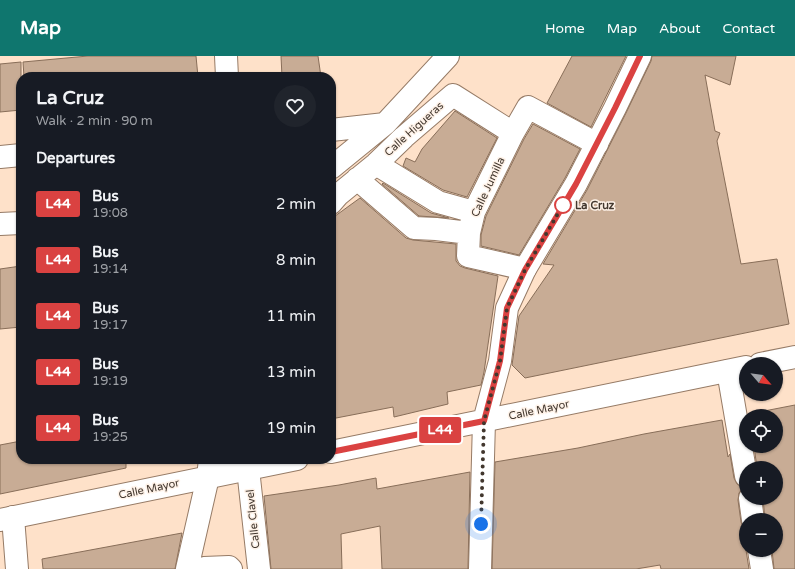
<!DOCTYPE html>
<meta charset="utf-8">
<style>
:root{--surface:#171b24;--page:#20242c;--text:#f1f3f6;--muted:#9ea1a6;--accent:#0f766e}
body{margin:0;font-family:"Varela Round",sans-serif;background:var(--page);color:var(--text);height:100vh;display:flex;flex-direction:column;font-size:15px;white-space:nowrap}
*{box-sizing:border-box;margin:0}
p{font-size:13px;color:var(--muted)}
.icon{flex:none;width:22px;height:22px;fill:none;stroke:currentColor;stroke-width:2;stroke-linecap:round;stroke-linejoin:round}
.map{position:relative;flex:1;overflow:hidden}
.side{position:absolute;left:16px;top:16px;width:320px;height:392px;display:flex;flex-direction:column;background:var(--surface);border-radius:16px;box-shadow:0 1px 3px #0004}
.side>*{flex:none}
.badge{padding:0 8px;border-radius:3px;font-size:14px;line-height:26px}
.needle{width:26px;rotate:118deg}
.fabs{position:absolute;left:739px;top:301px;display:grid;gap:8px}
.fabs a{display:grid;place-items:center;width:44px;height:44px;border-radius:50%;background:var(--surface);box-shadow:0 1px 3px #0004;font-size:20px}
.you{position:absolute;width:20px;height:20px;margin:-10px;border:3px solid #fff;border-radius:50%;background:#1a73e8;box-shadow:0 0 0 6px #1a73e833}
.map>.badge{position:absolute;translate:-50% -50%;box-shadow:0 0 0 2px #fff}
h2{padding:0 20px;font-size:15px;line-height:36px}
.round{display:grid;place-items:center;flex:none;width:42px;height:42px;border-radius:21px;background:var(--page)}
.summary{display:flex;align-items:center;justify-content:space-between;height:68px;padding:0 20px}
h1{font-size:19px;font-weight:800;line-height:30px}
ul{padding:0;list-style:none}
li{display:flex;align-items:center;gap:12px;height:56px;padding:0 20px}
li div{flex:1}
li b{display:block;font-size:15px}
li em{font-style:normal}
li .badge{min-width:44px;font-weight:700;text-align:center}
header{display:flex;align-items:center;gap:24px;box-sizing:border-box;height:56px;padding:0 20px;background:var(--accent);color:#fff}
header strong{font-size:19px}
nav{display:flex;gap:22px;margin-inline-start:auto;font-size:14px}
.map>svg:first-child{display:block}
.building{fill:#c8ac95;stroke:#886e59}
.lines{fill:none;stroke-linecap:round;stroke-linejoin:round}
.street-casing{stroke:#967b66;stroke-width:24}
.secondary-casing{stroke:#967b66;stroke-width:24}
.street{stroke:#fff;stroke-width:22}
.secondary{stroke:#fff;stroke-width:22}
.line-casing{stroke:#fff;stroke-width:9}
.line{stroke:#da4241;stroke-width:6}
.walk{stroke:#42372e;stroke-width:4;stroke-dasharray:0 7.2}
.stop-dot{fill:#fff;stroke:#da4241;stroke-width:2}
.labels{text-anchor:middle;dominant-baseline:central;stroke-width:3;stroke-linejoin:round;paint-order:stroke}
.street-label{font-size:11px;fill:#42372e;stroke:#fef2e8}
.stop-label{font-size:11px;font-weight:bold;fill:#42372e;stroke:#fef2e8;text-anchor:start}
</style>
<header>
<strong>Map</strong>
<nav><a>Home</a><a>Map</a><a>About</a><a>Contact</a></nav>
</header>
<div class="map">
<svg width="795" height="513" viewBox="0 0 795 513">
<rect width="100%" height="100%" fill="#fee1c9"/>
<path class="building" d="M 88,0 L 196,0 L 198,21 L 24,21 L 23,6 Z
M 281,0 L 318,0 L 321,21 L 282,21 Z
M 572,0 L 626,0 L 591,71 L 547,47 Z
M 652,0 L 736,0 L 730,29 L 705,19 L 715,75 L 720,77 L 717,85 L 741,208 L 777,203 L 789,268 L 525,322 L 512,309 L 519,260 L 554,209 L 543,208 L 587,134 L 626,57 L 651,5 Z
M 21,6 L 21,54 L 0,56 L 0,8 Z
M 455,55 L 497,82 L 467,141 L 443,134 L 403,110 L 406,102 L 415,106 L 422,93 Z
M 533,68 L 580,93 L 565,122 L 519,199 L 481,190 L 481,179 L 486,160 L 524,83 Z
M 383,127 L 431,157 L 449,162 L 419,160 L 382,128 Z
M 360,142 L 406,182 L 413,184 L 456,188 L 456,205 L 460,210 L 465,212 L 498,220 L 484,316 L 481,329 L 447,336 L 448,348 L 394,361 L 393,351 L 331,363 L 331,163 Z
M 21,210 L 21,271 L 0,273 L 0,213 Z
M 795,349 L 795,513 L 774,513 L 772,494 L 776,494 L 776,464 L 765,464 L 763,442 L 776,442 L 776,412 L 757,412 L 754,390 L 776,390 L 776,360 L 752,360 L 754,357 Z
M 722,364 L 728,401 L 730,398 L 734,422 L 737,428 L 743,432 L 739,437 L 738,444 L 741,466 L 743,471 L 746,474 L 746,494 L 749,513 L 661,513 L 660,509 L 636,513 L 492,513 L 495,406 L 578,392 L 644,378 Z
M 21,385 L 21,403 L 126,403 L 126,412 L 0,438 L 0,389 Z
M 470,416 L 468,513 L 382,513 L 380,470 L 341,478 L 342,513 L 271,513 L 264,440 L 339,429 L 376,422 L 377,433 Z
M 182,477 L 175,513 L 43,513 L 42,503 Z"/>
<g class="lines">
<g class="street-casing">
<path id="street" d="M 226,0 L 227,21
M 331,74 L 385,68
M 513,77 L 474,156 L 469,177 L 468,200 L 525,213
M 0,101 L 21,99
M 376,108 L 438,146 L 474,156
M 331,112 L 385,68 L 448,0
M 357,123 L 414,172 L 436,173 L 469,177
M 331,147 L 338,139 L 376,108 L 404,81 L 453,39 L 513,77 L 528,51 L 597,88
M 0,168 L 21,167
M 728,315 L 746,420
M 248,413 L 259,513
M 750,442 L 753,464
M 13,461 L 17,513
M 759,494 L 762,513
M 187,513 L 208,421 L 210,403
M 203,513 L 204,512 L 229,511 L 231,513
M 480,513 L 484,365"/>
</g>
<g class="secondary-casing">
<path id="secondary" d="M 760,308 L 795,301
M 484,365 L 500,305 L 507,252 L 525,213 L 576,128 L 615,52 L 640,0
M 331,396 L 746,311
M 0,464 L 297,403"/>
</g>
<use href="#street" class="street"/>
<use href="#secondary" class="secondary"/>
</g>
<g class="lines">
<g class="line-casing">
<path id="line" d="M 331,396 L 484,365 L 500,305 L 507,252 L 525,214 L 576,128 L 615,52 L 640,0"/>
</g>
<use href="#line" class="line"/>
<path class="walk" d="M 481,468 L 484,365 L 500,305 L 507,252 L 525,214 L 563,149"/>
</g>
<circle class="stop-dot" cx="563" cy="149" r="8"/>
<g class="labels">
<g class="street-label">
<text transform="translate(414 73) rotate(-42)">Calle Higueras</text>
<text transform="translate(488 131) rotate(-65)">Calle Jumilla</text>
<text transform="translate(539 354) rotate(-12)">Calle Mayor</text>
<text transform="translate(149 433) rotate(-12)">Calle Mayor</text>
<text transform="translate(253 463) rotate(-96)">Calle Clavel</text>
</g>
<g class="stop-label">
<text x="575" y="149">La Cruz</text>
</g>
</g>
</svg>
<div class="fabs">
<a><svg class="needle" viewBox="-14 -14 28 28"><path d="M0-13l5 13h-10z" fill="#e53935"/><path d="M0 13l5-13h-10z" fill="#9ea1a6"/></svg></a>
<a><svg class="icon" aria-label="locate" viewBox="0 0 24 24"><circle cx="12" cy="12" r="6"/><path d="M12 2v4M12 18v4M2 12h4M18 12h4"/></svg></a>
<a>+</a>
<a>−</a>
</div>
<div class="you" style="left:481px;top:468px"></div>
<b class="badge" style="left:440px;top:374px;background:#da4241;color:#fff">L44</b>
<section class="side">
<div class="summary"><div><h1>La Cruz</h1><p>Walk · 2 min · 90 m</p></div><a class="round"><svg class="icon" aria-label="heart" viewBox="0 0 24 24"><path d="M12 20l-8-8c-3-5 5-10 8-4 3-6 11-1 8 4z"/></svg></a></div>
<h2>Departures</h2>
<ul>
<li><span class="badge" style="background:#da4241;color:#fff">L44</span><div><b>Bus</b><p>19:08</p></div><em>2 min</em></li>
<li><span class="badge" style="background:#da4241;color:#fff">L44</span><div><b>Bus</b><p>19:14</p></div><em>8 min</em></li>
<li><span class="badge" style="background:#da4241;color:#fff">L44</span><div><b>Bus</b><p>19:17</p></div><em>11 min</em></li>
<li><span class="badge" style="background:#da4241;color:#fff">L44</span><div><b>Bus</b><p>19:19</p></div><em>13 min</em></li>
<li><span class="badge" style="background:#da4241;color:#fff">L44</span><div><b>Bus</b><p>19:25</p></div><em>19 min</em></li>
</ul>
</section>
</div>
